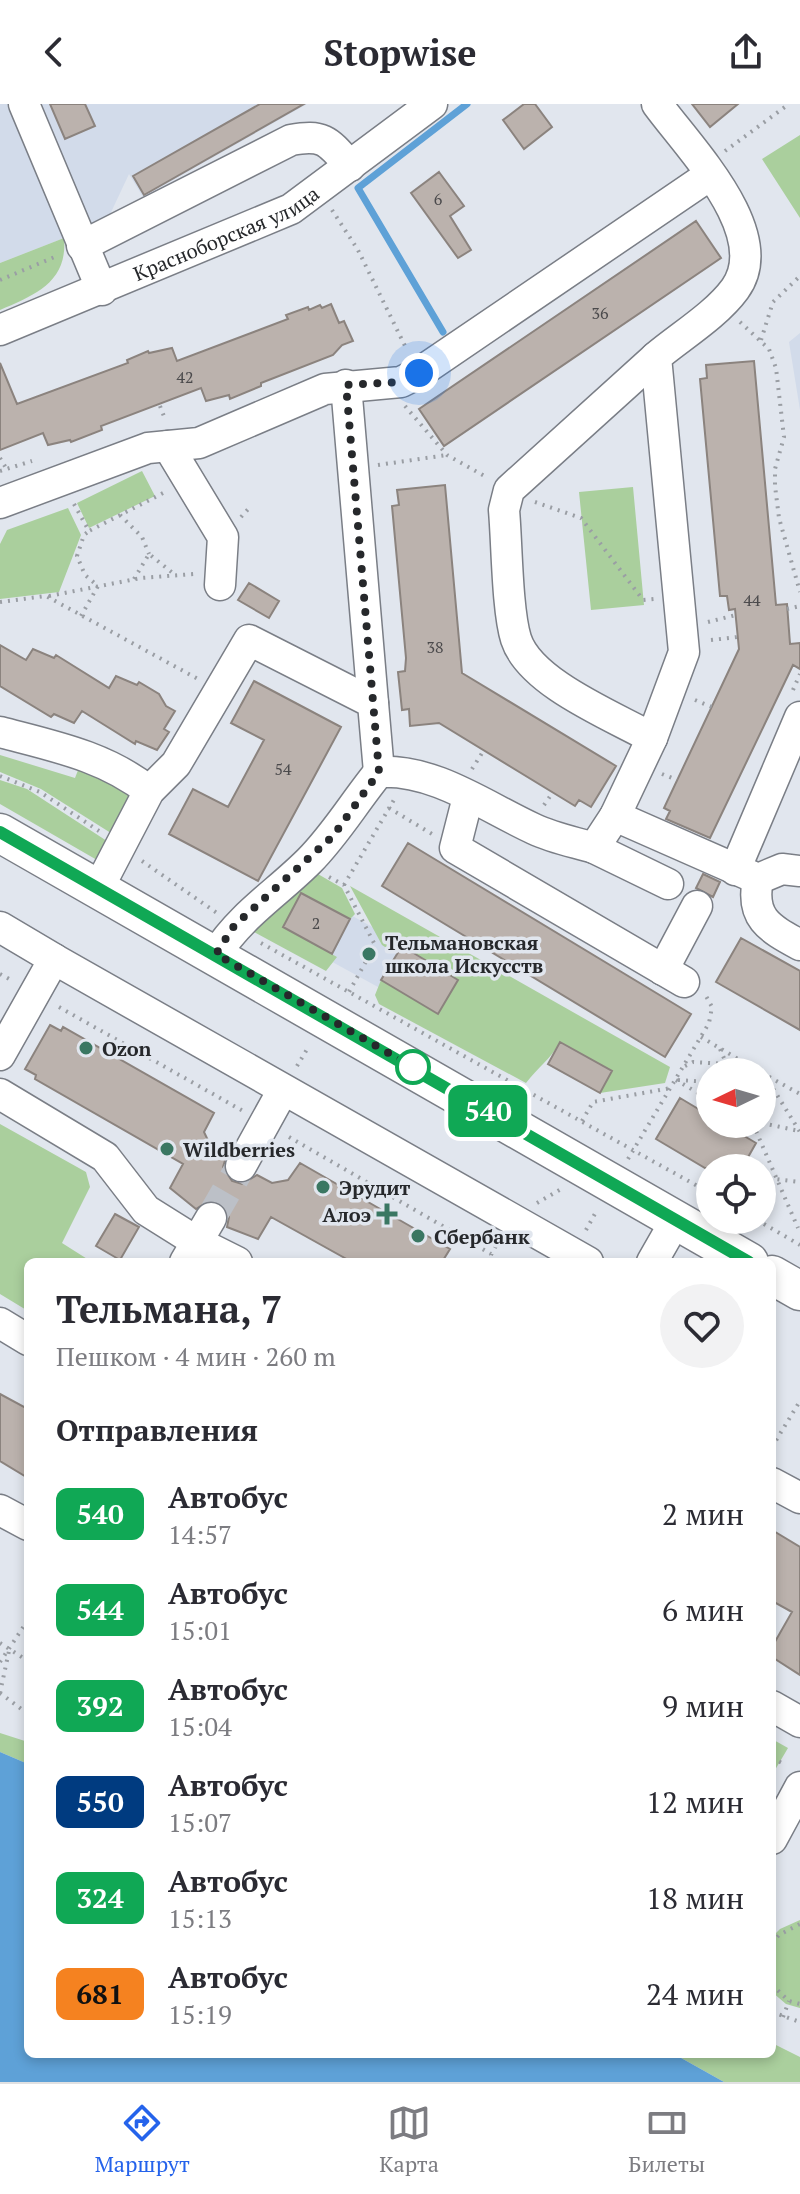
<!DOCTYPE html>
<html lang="ru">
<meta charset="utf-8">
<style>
:root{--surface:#fff;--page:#f2f2f3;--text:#2b2b33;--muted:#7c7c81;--line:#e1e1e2;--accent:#2563eb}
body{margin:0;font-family:"PT Serif",serif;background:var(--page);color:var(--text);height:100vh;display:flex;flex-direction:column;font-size:30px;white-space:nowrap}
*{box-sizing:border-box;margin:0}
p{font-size:26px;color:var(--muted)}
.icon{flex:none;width:44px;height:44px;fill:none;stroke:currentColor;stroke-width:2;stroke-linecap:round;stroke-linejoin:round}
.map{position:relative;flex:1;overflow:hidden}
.panel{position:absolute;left:24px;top:1154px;width:752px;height:800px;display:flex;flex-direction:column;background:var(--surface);border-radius:12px;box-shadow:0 4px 12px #0003}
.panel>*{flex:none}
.badge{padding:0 16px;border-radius:12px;font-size:28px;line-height:52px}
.needle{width:52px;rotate:265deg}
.buttons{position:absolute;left:696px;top:954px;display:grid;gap:16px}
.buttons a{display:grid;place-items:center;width:80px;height:80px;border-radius:50%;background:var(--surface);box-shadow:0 4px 12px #0003;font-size:40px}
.you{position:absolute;width:40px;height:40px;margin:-20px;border:6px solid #fff;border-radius:50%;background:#1a73e8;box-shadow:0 0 0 12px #1a73e833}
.map>.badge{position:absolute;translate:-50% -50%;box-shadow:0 0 0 4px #fff}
h2{padding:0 32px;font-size:30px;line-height:72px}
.round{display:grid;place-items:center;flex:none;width:84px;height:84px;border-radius:42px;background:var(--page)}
.head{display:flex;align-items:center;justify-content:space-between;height:136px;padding:0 32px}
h1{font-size:38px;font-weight:600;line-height:60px}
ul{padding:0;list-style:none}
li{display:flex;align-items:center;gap:24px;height:96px;padding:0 32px}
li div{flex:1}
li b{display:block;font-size:30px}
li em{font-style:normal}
li .badge{min-width:88px;font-weight:700;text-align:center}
header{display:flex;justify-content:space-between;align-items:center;height:104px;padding:0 32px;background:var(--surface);font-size:36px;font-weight:600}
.tabs{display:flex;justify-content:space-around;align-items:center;height:112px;border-top:2px solid var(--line);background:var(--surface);font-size:22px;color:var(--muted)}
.tabs a{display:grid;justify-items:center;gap:4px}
.tabs .selected{color:var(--accent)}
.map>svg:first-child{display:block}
.built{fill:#d2dbea}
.green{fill:#aacf9d}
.water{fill:#5ea1d7}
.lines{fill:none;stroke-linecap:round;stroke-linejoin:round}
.stream{stroke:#5ea1d7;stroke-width:7}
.building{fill:#bbb2ad;stroke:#8b837e;stroke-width:2}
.minor-tunnel{stroke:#bcc0c7;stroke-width:30;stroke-dasharray:30 15;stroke-linecap:butt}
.minor-casing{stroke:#7a7e86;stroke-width:33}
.major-casing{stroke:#7a7e86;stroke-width:41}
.path{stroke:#9a9ea4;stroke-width:4;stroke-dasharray:2 6;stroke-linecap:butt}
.minor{stroke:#fff;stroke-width:30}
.major{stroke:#fff;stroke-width:38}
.line-casing{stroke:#fff;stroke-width:18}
.line{stroke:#10a855;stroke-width:12}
.walk{stroke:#26282b;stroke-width:8;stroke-dasharray:0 14.4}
.poi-dot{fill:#3a7762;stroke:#e1e6ee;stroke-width:3}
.stop-dot{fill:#fff;stroke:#10a855;stroke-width:4}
.labels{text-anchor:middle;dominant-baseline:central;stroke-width:7;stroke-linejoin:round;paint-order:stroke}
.number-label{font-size:16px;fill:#4b4a4c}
.street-label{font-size:20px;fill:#26282b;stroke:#e1e6ee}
.poi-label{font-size:20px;font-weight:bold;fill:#26282b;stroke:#e1e6ee;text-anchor:start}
</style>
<header><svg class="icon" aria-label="back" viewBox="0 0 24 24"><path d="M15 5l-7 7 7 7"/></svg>Stopwise<svg class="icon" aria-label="share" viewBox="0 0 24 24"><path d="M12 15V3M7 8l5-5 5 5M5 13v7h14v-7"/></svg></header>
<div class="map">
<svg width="800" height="1978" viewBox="0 0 800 1978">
<rect width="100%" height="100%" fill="#e1e6ee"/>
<path class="built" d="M 0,0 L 307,0 L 143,93 L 129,70 L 106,119 L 61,125 L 64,134 L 0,159 Z
M 800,229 L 800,306 L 789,238 Z
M 298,782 L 465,874 L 440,917 L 274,826 Z"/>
<path class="green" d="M 800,31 L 800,114 L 762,55 Z
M 64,134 C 68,178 35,191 0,206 L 0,159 Z
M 142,367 L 155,392 L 89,424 L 77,399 Z
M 633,383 L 644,501 L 591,506 L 579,388 Z
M 68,404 L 81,431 L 59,488 L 0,495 L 0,440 L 7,426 Z
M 0,651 L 75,674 L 82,656 L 130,692 L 114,731 L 41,685 L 0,668 Z
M 0,676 L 27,685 L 110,739 L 97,756 L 0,700 Z
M 311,766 L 342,784 L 355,810 L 350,815 L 283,823 L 337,853 L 326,867 L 252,827 Z
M 350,782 L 670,963 L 665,979 L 600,989 L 612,967 L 560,938 C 550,956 538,963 526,979 L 379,900 L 375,891 L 381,876 L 438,910 L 458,876 L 402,842 L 391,847 L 382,841 Z
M 0,1020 L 86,1068 L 90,1083 L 62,1139 L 92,1158 L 28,1158 L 28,1207 L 0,1190 Z
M 0,1629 L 28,1638 L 28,1660 L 0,1648 Z
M 772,1635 L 788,1644 L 772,1671 Z
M 800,1816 L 800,1904 L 786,1900 L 772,1888 L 772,1833 L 780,1825 Z
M 772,1939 L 800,1953 L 800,1978 L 724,1978 L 674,1950 L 772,1950 Z"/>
<path class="water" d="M 0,1648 L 28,1660 L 28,1950 L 674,1950 L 724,1978 L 0,1978 Z"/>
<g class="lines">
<path class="stream" d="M 443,228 L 358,84 L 467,0"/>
</g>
<path class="building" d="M 50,0 L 85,0 L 95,22 L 65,35 Z
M 260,0 L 304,0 L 144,91 L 133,72 Z
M 524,0 L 535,0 L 552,23 L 524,45 L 503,16 Z
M 692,0 L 738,0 L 710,23 Z
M 439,68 L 464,102 L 450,112 L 471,146 L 458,154 L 411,89 Z
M 696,117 L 721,154 L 444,342 L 419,305 Z
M 331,200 L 339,219 L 344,217 L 353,237 L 342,241 L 333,251 L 261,279 L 261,282 L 230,295 L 229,291 L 206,297 L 201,284 L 101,322 L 102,326 L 71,338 L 70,336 L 48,341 L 43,329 L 0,346 L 0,259 L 17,300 L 128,259 L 127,256 L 148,247 L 149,249 L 172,244 L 177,257 L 288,215 L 286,211 L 308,203 L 309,206 L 320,201 L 322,204 Z
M 754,257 L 776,501 L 787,500 L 790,540 L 800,539 L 800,565 L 793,561 L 710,734 L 666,715 L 670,707 L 664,704 L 739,545 L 735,505 L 729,506 L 727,492 L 720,492 L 700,275 L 707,274 L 706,261 Z
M 445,381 L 462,569 L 616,662 L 591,703 L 579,696 L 575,702 L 439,619 L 410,622 L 409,605 L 402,606 L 398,568 L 405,567 L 406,554 L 392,402 L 399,401 L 397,386 Z
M 249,479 L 279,497 L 269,514 L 238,496 Z
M 0,541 L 26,556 L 33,545 L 54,554 L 56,551 L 109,584 L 116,572 L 137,581 L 139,578 L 159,590 L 166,602 L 175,607 L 164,625 L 169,628 L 157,646 L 136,637 L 135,640 L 82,607 L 74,619 L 54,610 L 51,613 L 0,582 Z
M 254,577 L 341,623 L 258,777 L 169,730 L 193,685 L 228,703 L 264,636 L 231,619 Z
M 408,739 L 691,910 L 665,953 L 382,782 Z
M 703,770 L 720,778 L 713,793 L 696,784 Z
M 301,789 L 350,815 L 332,850 L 283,823 Z
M 741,834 L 800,867 L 800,926 L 716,878 Z
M 402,842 L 458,876 L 438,910 L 381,876 Z
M 50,921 L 61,927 L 63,923 L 214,1009 L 204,1028 L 212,1045 L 226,1053 L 223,1063 L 232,1077 L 242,1080 L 257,1071 L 272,1079 L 288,1076 L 300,1059 L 450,1145 L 442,1158 L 352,1158 L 271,1113 L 258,1135 L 227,1123 L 229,1113 L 221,1099 L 210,1096 L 196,1105 L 170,1084 L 183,1060 L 35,975 L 36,971 L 25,965 Z
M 560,938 L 612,967 L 600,989 L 548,960 Z
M 680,994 L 710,1012 L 710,1020 L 724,1020 L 756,1039 L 742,1064 L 705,1064 L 656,1035 Z
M 115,1110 L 139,1123 L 120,1156 L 96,1142 Z
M 0,1290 L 28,1305 L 28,1374 L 0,1357 Z
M 772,1426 L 800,1443 L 800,1571 L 772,1553 L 772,1543 L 792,1508 L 772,1497 Z"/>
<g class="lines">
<path class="minor-tunnel" d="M 211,1114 L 241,1062"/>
<g class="minor-casing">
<g id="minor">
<path d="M 24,0 L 102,186"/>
<path d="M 82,142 L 291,36 C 324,30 328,37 350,62"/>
<path id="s1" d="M 0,226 L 291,105 L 432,0"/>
<path d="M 346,281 L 373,599"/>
<path d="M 168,342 L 223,433 L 220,481"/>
<path d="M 0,399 L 148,344 L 199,339 L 325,285 L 401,278 L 419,269 L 710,71"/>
<path d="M 0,628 C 53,642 105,652 149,687"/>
<path d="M 652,634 C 613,612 530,579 516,535 C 507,506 507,440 504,406 L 509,386 L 656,253"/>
<path d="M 468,693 L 455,744 L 684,878"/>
<path d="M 615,712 L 758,775 L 782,765 L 800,767"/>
<path d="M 594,744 L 668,780"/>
<path d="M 735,766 L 800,613"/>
<path d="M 758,775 C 750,814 769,824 800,841"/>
<path d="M 99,783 L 149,687 L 176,660 L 249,536 L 373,599 L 379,668"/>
<path d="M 0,823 L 54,855 L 0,951"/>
<path d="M 216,850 C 241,811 277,789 309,757 C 336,730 355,697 379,668 C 435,665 484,702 534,725 C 553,734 574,738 594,744 L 615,712 L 652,634 L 684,548 L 656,253 C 681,232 716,211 735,185 C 775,130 689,44 657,0"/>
<path d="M 54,855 L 588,1158"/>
<path d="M 663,866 L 697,802"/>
<path d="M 0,990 L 105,1053 L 146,1106 L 197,1138 L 237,1158"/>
<path d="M 241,1062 L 283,986"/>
<path d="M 185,1158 L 211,1114"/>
<path d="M 652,1158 L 676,1116"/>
<path d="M 0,1219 L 28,1236"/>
<path d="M 772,1379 L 800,1394"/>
<path d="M 0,1406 L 28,1421"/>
<path d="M 772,1602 L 800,1618"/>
<path d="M 772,1735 L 800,1683"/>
</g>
</g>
<g class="major-casing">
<path id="major" d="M 0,729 L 749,1158
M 772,1171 L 800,1187"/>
</g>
<path class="path" d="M 725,47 L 789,0
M 332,106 L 358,146 L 407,246
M 0,176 L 57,152
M 740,218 L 769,245 L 776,264 L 784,333 L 775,365 L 775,382 L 779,414 L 800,488
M 761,236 L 773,198 L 800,172
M 160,302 L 165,315
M 405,302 L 447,351 L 488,374
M 0,354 L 6,364
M 378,361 L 447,351
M 0,367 L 32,357
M 535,398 L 581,414 L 643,496 L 654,495
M 74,400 L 89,427 L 167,387
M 120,411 L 142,433 L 149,450
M 241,413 L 250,403
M 134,475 L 149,450 L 174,470
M 49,492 L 141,474 L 194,470
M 0,498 L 46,492 L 198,575
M 787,505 L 800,502
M 81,512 L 98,482 L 85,471 L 77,452 L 84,431 L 89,427
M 708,518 L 736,511
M 711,536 L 738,533
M 793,586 L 800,570
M 695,596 L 712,603
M 472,665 L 484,646
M 662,670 L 677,676
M 0,672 L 40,688 L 99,727
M 544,701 L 553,688
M 389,704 L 432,730
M 142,757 L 217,809
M 329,773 L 344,781 L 375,841 L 349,888
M 344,781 L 395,694
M 261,839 L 710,1089
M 0,870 L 13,877
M 59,903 L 243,1007
M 701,933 L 760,968
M 720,945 L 730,968
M 297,962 L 309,942
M 685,962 L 693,958 L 744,961
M 762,969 L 800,990
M 676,976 L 710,996
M 678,976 L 710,978
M 769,978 L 800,1028
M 582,1017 L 593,998 L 671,984
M 762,1019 L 799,1027
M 753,1020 L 798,1124
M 289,1033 L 491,1150
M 628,1055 L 709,919 L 712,903 L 706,892
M 762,1079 L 776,1075 L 800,1078
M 537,1099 L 561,1085
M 757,1116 L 800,1141
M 586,1126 L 597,1106
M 487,1158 L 498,1138
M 772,1343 L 800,1297
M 0,1539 L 28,1557
M 0,1558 L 28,1516
M 0,1589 L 9,1547
M 0,1589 L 28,1610
M 772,1654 L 786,1661
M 772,1839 L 779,1831 L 800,1820
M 772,1881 L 789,1897 L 800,1900
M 772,1908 L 800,1918
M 783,1913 L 789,1897"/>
<use href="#minor" class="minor"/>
<use href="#major" class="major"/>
</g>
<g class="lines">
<g class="line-casing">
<path id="line" d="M 0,728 L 749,1158"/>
</g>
<use href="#line" class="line"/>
<path class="walk" d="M 413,963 L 216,850 L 234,822 L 333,732 L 379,668 L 346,281 L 401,278 L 419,269"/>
</g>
<g class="poi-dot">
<circle cx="369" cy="850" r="8"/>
<circle cx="86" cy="944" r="8"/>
<circle cx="167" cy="1045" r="8"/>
<circle cx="323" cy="1083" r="8"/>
<path d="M383 1098h8v8h8v8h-8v8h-8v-8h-8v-8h8z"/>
<circle cx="418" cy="1132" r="8"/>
</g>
<circle class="stop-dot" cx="413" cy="963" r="16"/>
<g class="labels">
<g class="number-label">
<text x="438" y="95">6</text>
<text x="600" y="209">36</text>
<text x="185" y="273">42</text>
<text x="752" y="496">44</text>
<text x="435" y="543">38</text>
<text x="283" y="665">54</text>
<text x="316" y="819">2</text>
</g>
<g class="street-label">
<text stroke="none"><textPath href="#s1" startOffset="246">Красноборская улица</textPath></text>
</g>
<g class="poi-label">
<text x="385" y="838">Тельмановская<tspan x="385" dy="23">школа Искусств</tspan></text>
<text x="102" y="944">Ozon</text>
<text x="183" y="1045">Wildberries</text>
<text x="339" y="1083">Эрудит</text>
<text x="371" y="1110" text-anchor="end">Алоэ</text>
<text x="434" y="1132">Сбербанк</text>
</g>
</g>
</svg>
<div class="buttons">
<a><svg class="needle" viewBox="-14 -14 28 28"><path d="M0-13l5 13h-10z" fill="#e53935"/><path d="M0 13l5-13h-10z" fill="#7c7c81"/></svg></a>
<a><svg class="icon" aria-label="locate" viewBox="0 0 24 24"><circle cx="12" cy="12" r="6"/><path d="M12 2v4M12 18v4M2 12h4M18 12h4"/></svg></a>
</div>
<div class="you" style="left:419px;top:269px"></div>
<b class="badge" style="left:488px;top:1007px;background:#10a855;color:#fff">540</b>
<section class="panel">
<div class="head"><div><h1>Тельмана, 7</h1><p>Пешком · 4 мин · 260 m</p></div><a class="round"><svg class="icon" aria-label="heart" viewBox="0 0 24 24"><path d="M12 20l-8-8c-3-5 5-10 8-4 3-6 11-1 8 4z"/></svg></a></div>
<h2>Отправления</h2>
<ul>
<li><span class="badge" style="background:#10a855;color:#fff">540</span><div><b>Автобус</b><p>14:57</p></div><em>2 мин</em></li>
<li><span class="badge" style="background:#10a855;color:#fff">544</span><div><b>Автобус</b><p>15:01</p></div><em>6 мин</em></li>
<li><span class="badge" style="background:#10a855;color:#fff">392</span><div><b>Автобус</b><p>15:04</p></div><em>9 мин</em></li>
<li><span class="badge" style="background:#003b80;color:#fff">550</span><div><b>Автобус</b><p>15:07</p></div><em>12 мин</em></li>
<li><span class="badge" style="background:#10a855;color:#fff">324</span><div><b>Автобус</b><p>15:13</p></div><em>18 мин</em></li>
<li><span class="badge" style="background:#f58220;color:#111">681</span><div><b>Автобус</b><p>15:19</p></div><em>24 мин</em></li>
</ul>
</section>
</div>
<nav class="tabs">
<a class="selected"><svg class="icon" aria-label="directions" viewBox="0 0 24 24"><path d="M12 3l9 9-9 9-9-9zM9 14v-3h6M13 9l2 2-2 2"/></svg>Маршрут</a>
<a><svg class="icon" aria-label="map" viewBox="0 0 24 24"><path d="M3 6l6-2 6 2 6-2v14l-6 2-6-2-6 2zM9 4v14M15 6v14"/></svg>Карта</a>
<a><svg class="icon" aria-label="tickets" viewBox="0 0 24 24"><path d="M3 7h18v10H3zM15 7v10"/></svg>Билеты</a>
</nav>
